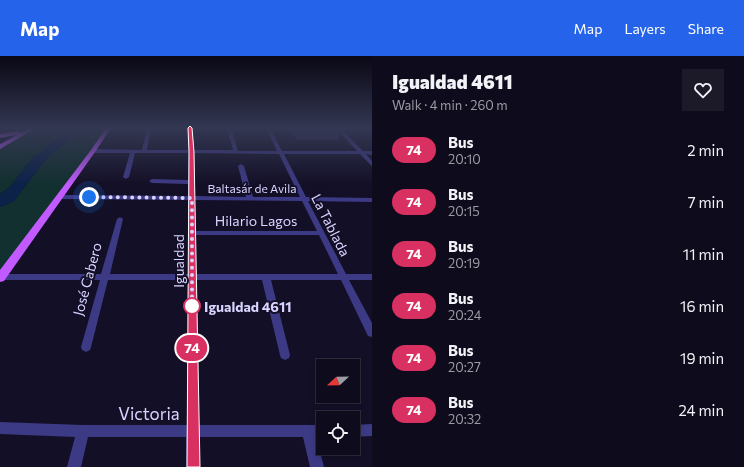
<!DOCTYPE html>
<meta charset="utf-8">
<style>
:root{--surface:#0e0b1c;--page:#1c1929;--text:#f1f3f6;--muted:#9b9ba3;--line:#2e2b3b;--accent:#2563eb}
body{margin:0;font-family:Commissioner,sans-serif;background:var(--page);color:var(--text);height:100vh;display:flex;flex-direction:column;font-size:15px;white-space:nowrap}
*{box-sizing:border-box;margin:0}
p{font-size:13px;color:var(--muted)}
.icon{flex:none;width:22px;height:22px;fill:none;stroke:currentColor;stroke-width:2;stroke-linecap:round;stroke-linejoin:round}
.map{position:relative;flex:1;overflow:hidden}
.details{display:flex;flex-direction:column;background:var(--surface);width:372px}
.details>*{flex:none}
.badge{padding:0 8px;border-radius:13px;font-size:14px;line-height:26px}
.needle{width:26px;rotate:248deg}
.buttons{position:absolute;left:316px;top:303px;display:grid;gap:8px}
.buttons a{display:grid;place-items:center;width:44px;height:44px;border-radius:0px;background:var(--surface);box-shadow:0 2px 6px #0003,0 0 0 1px var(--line);font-size:20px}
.you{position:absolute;width:20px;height:20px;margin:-10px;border:3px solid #fff;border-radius:50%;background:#1a73e8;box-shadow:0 0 0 6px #1a73e833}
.map>.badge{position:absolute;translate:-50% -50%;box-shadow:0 0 0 2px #fff}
.round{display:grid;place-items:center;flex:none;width:42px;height:42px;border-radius:0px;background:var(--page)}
.head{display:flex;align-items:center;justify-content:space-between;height:68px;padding:0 20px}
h1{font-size:19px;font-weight:800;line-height:30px}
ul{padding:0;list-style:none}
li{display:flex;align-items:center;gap:12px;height:52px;padding:0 20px}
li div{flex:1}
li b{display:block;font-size:15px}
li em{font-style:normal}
li .badge{min-width:44px;font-weight:700;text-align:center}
header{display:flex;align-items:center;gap:24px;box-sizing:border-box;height:56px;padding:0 20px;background:var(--accent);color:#fff}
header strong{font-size:19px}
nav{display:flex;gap:22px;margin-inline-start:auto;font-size:14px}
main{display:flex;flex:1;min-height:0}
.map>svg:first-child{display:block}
.green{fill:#12302f}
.water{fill:#0c2248}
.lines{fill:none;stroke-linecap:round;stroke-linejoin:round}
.minor{fill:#3d3a85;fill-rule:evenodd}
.major{fill:#c25bff;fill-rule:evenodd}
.wall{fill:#312854}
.building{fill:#433a66;stroke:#5a527e}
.line{fill:#d93062;stroke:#fff}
.walk{stroke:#d9d4ff;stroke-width:4;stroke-dasharray:0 7.2}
.stop-dot{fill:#fff;stroke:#d93062;stroke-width:2}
.labels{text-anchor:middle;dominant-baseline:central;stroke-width:4;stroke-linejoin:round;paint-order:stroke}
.far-street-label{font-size:12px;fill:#d9d4ff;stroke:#130f26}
.street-label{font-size:14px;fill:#d9d4ff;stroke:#130f26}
.stop-label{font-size:14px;font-weight:bold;fill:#d9d4ff;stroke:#130f26;text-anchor:start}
.near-street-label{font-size:17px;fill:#d9d4ff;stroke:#130f26}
</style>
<header>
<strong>Map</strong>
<nav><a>Map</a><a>Layers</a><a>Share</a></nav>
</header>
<main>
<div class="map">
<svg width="372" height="411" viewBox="0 0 372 411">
<rect width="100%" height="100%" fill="#130f26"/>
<path class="green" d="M 33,72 L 69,72 L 64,79 L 56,84 L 43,95 L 33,101 L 10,131 L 0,138 L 0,91 Z
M 79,72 L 108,72 L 93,95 L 0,222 L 0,151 L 14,145 L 43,107 L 53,96 L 63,89 Z"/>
<path class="water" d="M 69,72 L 79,72 L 63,89 L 53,96 L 43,107 L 14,145 L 0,151 L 0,138 L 10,131 L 33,101 L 43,95 L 56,84 L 64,79 Z"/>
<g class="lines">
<path class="minor" d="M 147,72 L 151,72 L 147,94 L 188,94 L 188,72 L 192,72 L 193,94 L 233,94 L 227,72 L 231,72 L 238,95 L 277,95 L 266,72 L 270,72 L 282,95 L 357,95 L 336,72 L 340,72 L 363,95 L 372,95 L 372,99 L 366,98 L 372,105 L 372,110 L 360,98 L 284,98 L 306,141 L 372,142 L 372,146 L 308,145 L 346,218 L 372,218 L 372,224 L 349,224 L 372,267 L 372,281 L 368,280 L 341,224 L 271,224 L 290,299 L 289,302 L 285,304 L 281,302 L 280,299 L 262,224 L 196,224 L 199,369 L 323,369 L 323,381 L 316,381 L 324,411 L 310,411 L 303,381 L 199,381 L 200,411 L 186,411 L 186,381 L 88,381 L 81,411 L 67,411 L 75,381 L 0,378 L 0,366 L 83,369 L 187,369 L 188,224 L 108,224 L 91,291 L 90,294 L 86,296 L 82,294 L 81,291 L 100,224 L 0,224 L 1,218 L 101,218 L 117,163 L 120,161 L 123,163 L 110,218 L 188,218 L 188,144 L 60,143 L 57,141 L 60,139 L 188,140 L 188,128 L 152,127 L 149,125 L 152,123 L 188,124 L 188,97 L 135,97 L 129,121 L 126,123 L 123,121 L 130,97 L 93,97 L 90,95 L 93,93 L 142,94 ZM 194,97 L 279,98 L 300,141 L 253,141 L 244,110 L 241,108 L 238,110 L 246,141 L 194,140 ZM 194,144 L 302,145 L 317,175 L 195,175 ZM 195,179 L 319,179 L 338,218 L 196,218 Z
M 372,368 L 372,380 L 353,381 L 353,369 Z"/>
<path class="major" d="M 30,72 L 36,72 L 0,93 L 0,88 L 17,79 L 0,82 L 0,78 L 18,75 L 21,77 Z
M 106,72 L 111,72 L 95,96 L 4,225 L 0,226 L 0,214 L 91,94 Z"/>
</g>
<path class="wall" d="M 289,72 L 339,72 L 341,74 L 338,84 L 297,84 Z"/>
<path class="building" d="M 298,72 L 339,72 L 341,74 L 300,74 Z"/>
<linearGradient id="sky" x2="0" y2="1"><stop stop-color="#0a0815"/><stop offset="0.56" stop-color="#333752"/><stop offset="1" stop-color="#333752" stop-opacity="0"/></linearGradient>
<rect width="372" height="129" fill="url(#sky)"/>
<path class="line" d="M 190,70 L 192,72 L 194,96 L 200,411 L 187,411 L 189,96 L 188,72 Z"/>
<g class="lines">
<path class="walk" d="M 89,141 L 192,142 L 192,251 L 192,250"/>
</g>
<circle class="stop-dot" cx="192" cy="250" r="8"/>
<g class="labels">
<g class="far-street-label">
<text x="252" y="132">Baltasár de Avila</text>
</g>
<g class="street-label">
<text x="256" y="164">Hilario Lagos</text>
<text transform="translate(331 169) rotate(63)">La Tablada</text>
<text transform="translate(178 205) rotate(-90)">Igualdad</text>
<text transform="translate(87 223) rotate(-75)">José Cabero</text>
</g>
<g class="stop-label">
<text x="204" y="250">Igualdad 4611</text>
</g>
<g class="near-street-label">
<text x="149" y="357">Victoria</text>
</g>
</g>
</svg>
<div class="buttons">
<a><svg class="needle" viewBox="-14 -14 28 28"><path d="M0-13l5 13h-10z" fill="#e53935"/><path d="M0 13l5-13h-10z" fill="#9b9ba3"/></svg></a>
<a><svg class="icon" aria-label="locate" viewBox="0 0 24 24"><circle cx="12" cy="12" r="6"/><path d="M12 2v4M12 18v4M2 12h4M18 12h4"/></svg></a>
</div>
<div class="you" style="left:89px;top:141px"></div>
<b class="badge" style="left:192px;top:292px;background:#d93062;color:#fff">74</b>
</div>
<section class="details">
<div class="head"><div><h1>Igualdad 4611</h1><p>Walk · 4 min · 260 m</p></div><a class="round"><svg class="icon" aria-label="heart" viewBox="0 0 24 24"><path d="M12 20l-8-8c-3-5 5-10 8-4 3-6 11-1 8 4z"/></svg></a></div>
<ul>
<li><span class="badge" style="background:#d93062;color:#fff">74</span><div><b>Bus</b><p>20:10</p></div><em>2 min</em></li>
<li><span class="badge" style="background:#d93062;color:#fff">74</span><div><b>Bus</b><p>20:15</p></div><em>7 min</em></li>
<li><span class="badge" style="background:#d93062;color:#fff">74</span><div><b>Bus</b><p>20:19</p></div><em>11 min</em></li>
<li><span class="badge" style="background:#d93062;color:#fff">74</span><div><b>Bus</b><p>20:24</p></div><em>16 min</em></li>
<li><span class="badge" style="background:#d93062;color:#fff">74</span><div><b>Bus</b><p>20:27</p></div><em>19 min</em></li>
<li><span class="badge" style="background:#d93062;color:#fff">74</span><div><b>Bus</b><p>20:32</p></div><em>24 min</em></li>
</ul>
</section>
</main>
